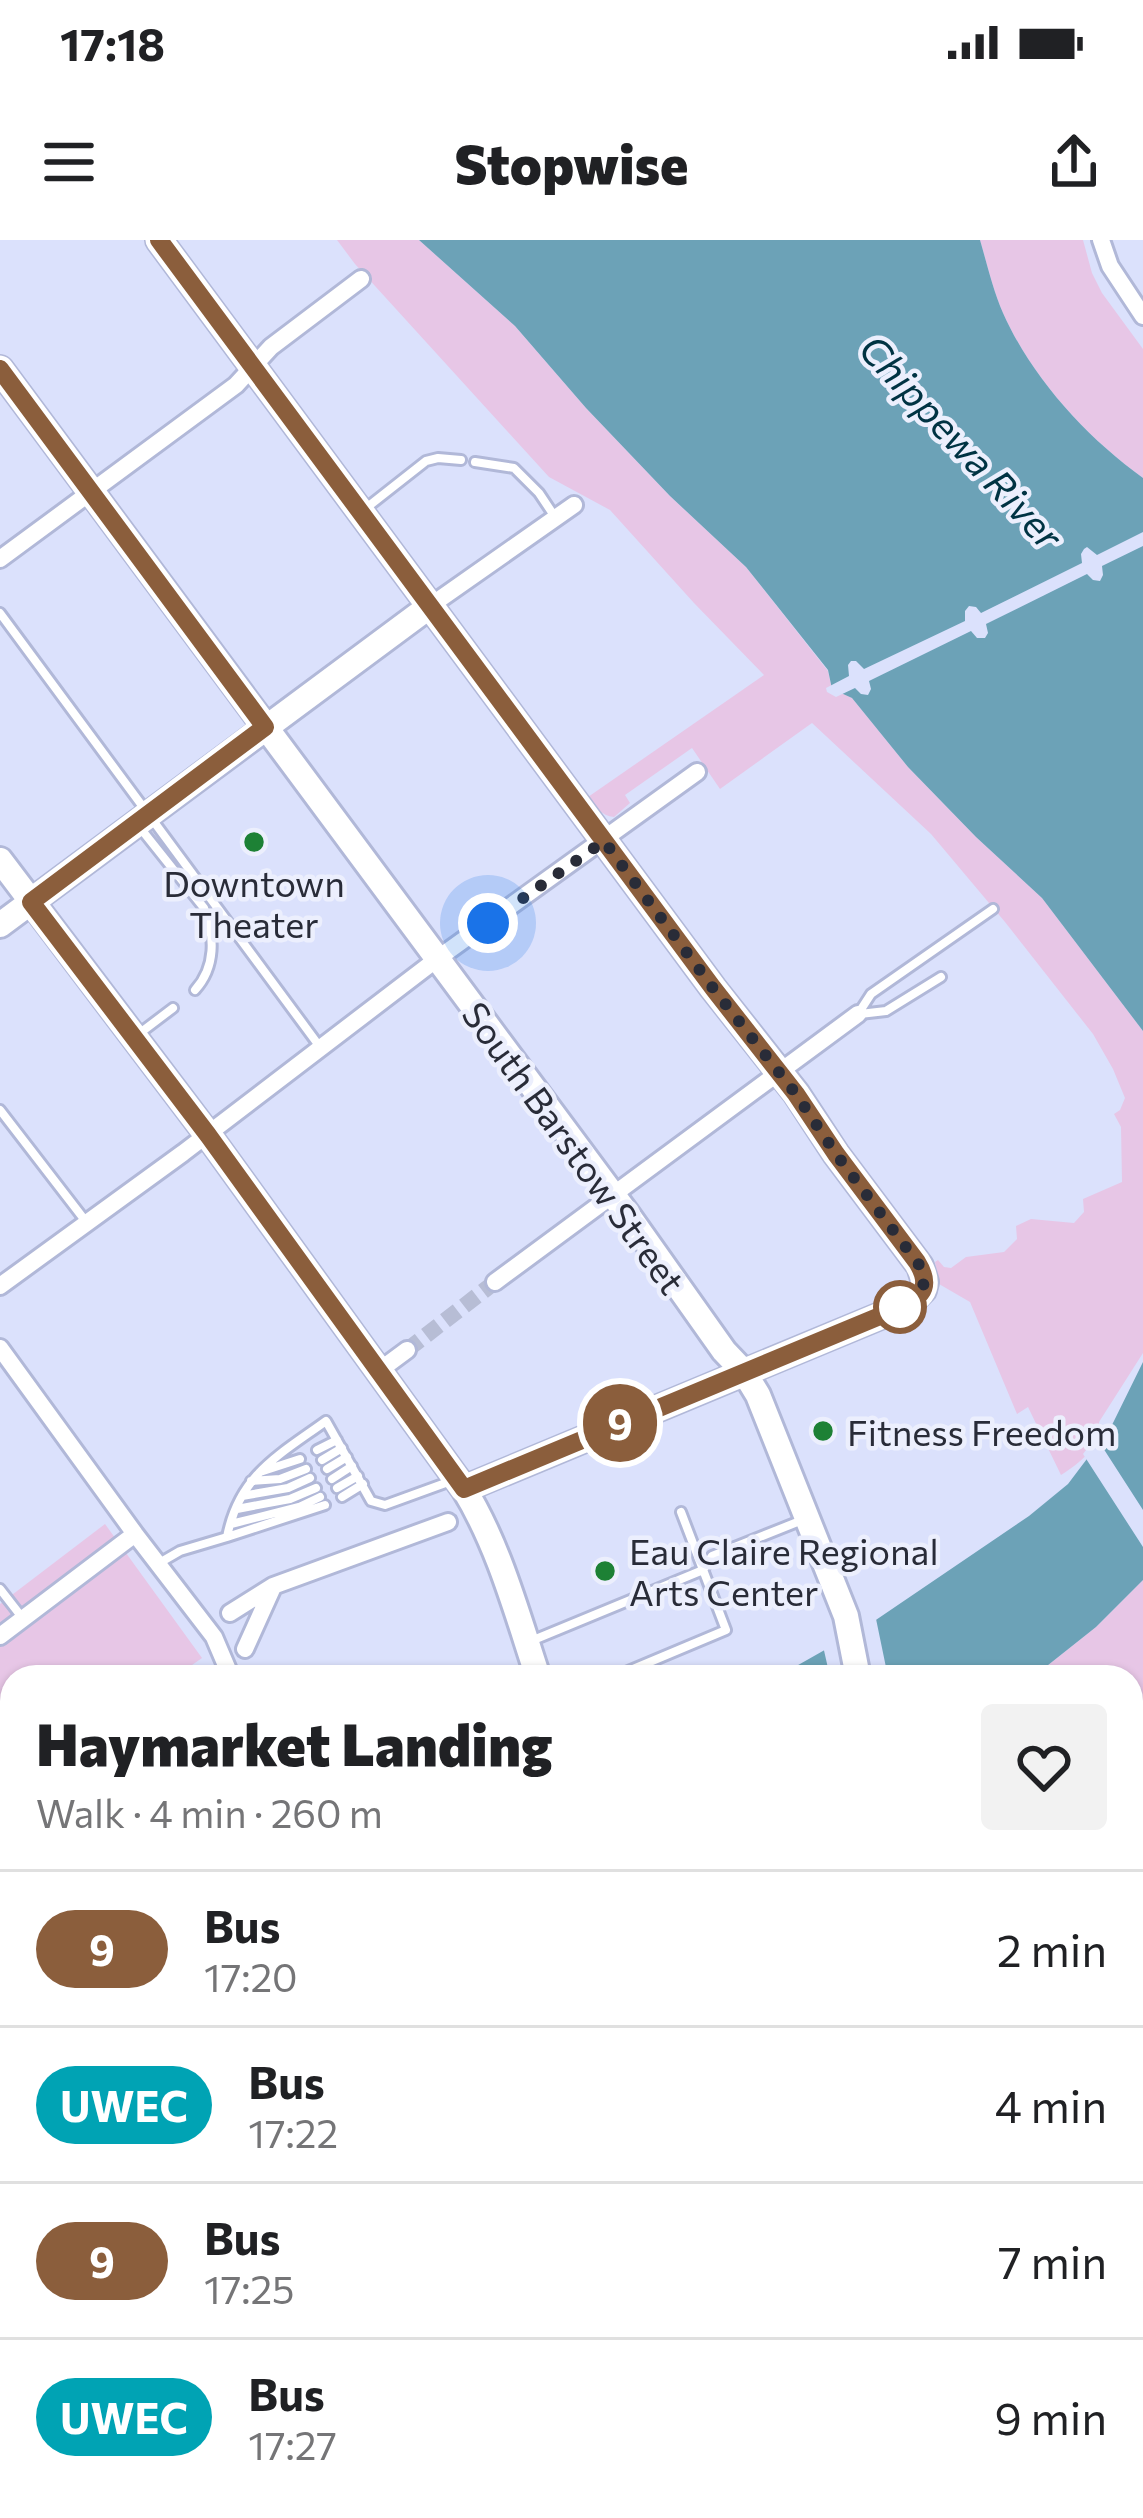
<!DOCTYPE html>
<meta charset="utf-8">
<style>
:root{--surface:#fff;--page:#f2f2f2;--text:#202124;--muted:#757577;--line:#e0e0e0}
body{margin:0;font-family:Commissioner,sans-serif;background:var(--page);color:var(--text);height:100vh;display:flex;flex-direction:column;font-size:45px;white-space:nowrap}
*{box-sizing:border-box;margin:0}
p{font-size:39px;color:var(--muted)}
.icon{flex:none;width:66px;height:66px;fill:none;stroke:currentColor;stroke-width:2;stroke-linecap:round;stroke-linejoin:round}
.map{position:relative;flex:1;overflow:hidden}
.side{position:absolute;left:0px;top:1425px;width:1143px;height:855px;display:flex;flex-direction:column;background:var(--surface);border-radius:36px 36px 0 0;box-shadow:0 3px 9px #0004}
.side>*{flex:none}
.badge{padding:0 24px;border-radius:39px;font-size:42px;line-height:78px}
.you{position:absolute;width:60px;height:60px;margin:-30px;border:9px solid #fff;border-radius:50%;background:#1a73e8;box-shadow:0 0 0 18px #1a73e833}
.map>.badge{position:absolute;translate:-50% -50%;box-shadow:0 0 0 6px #fff}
.round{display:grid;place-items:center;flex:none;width:126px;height:126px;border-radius:12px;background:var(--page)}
.summary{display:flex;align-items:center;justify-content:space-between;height:204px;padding:0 36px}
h1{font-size:57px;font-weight:800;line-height:90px}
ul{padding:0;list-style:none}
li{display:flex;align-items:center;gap:36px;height:156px;padding:0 36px;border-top:3px solid var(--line)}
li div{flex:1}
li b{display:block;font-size:45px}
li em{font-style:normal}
li .badge{min-width:132px;font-weight:700;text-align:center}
.status{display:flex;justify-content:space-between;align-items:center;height:84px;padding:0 60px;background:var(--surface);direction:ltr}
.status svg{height:33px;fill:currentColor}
header{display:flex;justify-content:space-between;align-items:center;height:156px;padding:0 36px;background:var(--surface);font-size:54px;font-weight:800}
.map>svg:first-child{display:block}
.green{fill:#e7c6e6}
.water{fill:#6ca2b7}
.pier{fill:#dbe1fc}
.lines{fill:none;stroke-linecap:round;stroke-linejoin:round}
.street-tunnel{stroke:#b7bdd5;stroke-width:16;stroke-dasharray:16 8;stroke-linecap:butt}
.lane-casing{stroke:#b1b8d8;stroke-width:14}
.street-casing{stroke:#b1b8d8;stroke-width:22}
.secondary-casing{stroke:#b1b8d8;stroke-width:30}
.lane{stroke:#fff;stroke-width:8}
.street{stroke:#fff;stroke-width:16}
.secondary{stroke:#fff;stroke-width:24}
.line-casing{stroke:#fff;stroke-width:27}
.line{stroke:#8b5e3c;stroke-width:18}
.walk{stroke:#292c38;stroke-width:12;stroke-dasharray:0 21.6}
.poi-dot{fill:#1d8135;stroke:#eceffd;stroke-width:4.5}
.stop-dot{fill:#fff;stroke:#8b5e3c;stroke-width:6}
.labels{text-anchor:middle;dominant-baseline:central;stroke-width:9;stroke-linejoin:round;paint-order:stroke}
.poi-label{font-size:36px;fill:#292c38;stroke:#eceffd;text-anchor:start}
.street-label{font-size:36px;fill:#292c38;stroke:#eceffd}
.water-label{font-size:39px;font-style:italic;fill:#003343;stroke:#eceffd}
</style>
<div class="status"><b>17:18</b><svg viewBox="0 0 49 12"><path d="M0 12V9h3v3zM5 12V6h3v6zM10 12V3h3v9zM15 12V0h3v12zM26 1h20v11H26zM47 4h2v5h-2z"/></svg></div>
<header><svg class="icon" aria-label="menu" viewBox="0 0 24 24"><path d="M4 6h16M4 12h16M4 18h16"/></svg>Stopwise<svg class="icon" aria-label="share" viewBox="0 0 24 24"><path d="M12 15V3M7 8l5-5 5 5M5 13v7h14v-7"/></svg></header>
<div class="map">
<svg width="1143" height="2278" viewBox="0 0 1143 2278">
<rect width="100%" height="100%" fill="#dbe1fc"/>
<path class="green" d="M 337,0 L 419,0 L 515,86 L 586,168 L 670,256 L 746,327 L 828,431 L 832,449 L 852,458 L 908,527 L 976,597 L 1042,658 L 1143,791 L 1143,1113 L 1099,1182 C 1100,1208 1081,1222 1061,1235 L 1028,1167 L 1017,1174 L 970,1062 L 939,1044 L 935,1022 L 938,1020 L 944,1027 L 951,1028 L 966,1017 L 1004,1012 L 1017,999 L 1016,986 L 1031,979 L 1074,983 L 1084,972 L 1083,959 L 1122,942 L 1121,887 L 1114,874 L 1120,870 L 1125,858 L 1113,829 L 1093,794 L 1005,682 L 931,594 L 812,483 L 720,549 L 692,508 L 625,555 L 630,563 L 614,577 C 601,576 595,566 588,557 L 764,435 L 694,363 L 610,270 L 549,237 L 355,24 Z
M 980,0 L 1083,0 L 1092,33 L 1102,53 L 1143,109 L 1143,238 C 1086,197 1032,138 1003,73 C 993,50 987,24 980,0 Z
M 105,1284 L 202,1418 L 175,1437 L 12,1437 L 12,1677 L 0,1679 L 0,1364 Z
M 1143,1340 L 1143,1459 L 1131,1474 L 1131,1437 L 1033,1437 L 1096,1387 Z"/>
<path class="water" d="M 419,0 L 980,0 C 987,24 993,50 1003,73 C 1032,138 1086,197 1143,238 L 1143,791 L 1042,658 L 976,597 L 908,527 L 852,458 L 832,449 L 828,430 L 746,327 L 670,256 L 586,168 L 515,86 Z
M 1143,1122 L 1143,1340 L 1096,1387 L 1033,1437 L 777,1437 L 867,1386 L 1029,1276 L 1068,1244 L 1111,1187 Z
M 12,1677 L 12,1827 L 0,1829 L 0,1679 Z"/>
<path class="pier" d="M 1143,292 L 1143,306 L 1102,326 L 1103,335 L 1100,341 L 1093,340 L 1087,334 L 986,384 L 988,393 L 985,398 L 977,398 L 971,391 L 869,441 L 871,449 L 868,455 L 861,454 L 855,448 L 836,457 L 827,452 L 826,448 L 849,436 L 848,425 L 851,421 L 856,421 L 864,429 L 965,381 L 965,371 L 969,366 L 976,367 L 981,373 L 1082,323 L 1081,314 L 1084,309 L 1087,307 L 1097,315 Z
M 1096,1197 L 1143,1270 L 1143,1307 L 1083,1214 Z
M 875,1374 L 888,1437 L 830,1437 L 823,1406 Z"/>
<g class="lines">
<path class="street-tunnel" d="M 407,1110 L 495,1042"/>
<g class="lane-casing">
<path id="lane" d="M 475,222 L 514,228 L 539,253 L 555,277
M 365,269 L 426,221 L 438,218 L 461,220
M 0,373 L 320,807
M 141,589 L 204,668 C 215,696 216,727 195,750
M 858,774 L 871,754 L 993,669
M 860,774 L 886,771 L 941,737
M 136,796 L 173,768
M 0,870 L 87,983
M 317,1210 L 337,1200
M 322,1220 L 342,1208
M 327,1229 L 347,1217
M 260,1232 L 300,1219
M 332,1239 L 352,1226
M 251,1241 L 280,1239 L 306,1229
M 337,1248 L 358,1236
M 242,1256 L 288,1248 L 310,1238
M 342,1257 L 363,1244
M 237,1269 L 290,1259 L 316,1248
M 231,1284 L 299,1267 L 320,1257
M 227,1297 L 325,1265
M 161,1322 L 180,1311 L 227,1297 C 239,1235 279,1215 326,1181 L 371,1261 L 385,1265 L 451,1241
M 0,1349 L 21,1376
M 531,1401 L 703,1330 L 712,1316 L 805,1279
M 614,1437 L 726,1390 L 681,1272
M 1131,1562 L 1143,1570
M 1131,1979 L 1143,1976
M 552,2268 L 554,2278"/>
</g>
<g class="street-casing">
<path id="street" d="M 1101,0 L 1110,26 L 1143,76
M 0,319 L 236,145 L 271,107 L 361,39
M 430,366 L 574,265
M 495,1042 L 858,774
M 0,1046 L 183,913 L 437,719 L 697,532
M 0,1108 L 135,1294 L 214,1397 L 231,1437
M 380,1130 L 407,1110
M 230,1373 L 273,1346 L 448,1282
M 0,1396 L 135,1294
M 245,1409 L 273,1347
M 1131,1490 L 1143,1475
M 1131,1848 L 1143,1845
M 0,2013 L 12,2013
M 1131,2153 L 1143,2150
M 458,2268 L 459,2278
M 597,2278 L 639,2268"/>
</g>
<g class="secondary-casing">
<path id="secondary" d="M 159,0 L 713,748 L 796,853 L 836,914 L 920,1026 L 925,1042 L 923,1050 L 909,1064 L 464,1249
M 0,129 L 627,974 L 724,1111 L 744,1132 L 758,1155 L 846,1376 L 858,1437
M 0,620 L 208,895 L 464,1249 C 499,1306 517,1374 538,1437
M 0,685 L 430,366
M 735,2268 L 737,2278
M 1049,2268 L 1052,2278"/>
</g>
<use href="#lane" class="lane"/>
<use href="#street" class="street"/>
<use href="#secondary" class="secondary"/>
</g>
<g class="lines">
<g class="line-casing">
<path id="line" d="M 0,129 L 265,487 L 31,662 L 208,895 L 464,1249 L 892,1071 C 917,1060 935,1051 917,1022 L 836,914 L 796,854 L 713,748 L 159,0"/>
</g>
<use href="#line" class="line"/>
<path class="walk" d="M 488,683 L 604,601 L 713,748 L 796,854 L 836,914 L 920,1026 L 924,1035 L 923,1050 L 909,1064 L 892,1071 L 900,1067"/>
</g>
<g class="poi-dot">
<circle cx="254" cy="602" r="12"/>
<circle cx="823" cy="1191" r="12"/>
<circle cx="605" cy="1331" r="12"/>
</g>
<circle class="stop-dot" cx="900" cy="1067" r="24"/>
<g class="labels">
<g class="poi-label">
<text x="254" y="642" text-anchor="middle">Downtown<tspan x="254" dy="41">Theater</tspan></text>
<text x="847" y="1191">Fitness Freedom</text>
<text x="629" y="1310">Eau Claire Regional<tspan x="629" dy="41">Arts Center</tspan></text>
</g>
<g class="street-label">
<text transform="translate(575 907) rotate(54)">South Barstow Street</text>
</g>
<g class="water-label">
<text transform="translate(962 201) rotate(47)">Chippewa River</text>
</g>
</g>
</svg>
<div class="you" style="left:488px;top:683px"></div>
<b class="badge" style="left:620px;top:1183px;background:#8b5e3c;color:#fff">9</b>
<section class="side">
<div class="summary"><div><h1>Haymarket Landing</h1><p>Walk · 4 min · 260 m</p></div><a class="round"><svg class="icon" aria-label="heart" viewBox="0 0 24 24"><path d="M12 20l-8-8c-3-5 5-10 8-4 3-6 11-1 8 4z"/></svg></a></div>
<ul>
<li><span class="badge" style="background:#8b5e3c;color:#fff">9</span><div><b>Bus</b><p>17:20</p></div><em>2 min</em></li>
<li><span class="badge" style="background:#00a3b4;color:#fff">UWEC</span><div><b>Bus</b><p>17:22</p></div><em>4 min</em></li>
<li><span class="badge" style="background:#8b5e3c;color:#fff">9</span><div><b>Bus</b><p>17:25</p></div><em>7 min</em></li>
<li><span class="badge" style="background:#00a3b4;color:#fff">UWEC</span><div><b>Bus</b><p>17:27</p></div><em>9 min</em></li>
</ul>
</section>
</div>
